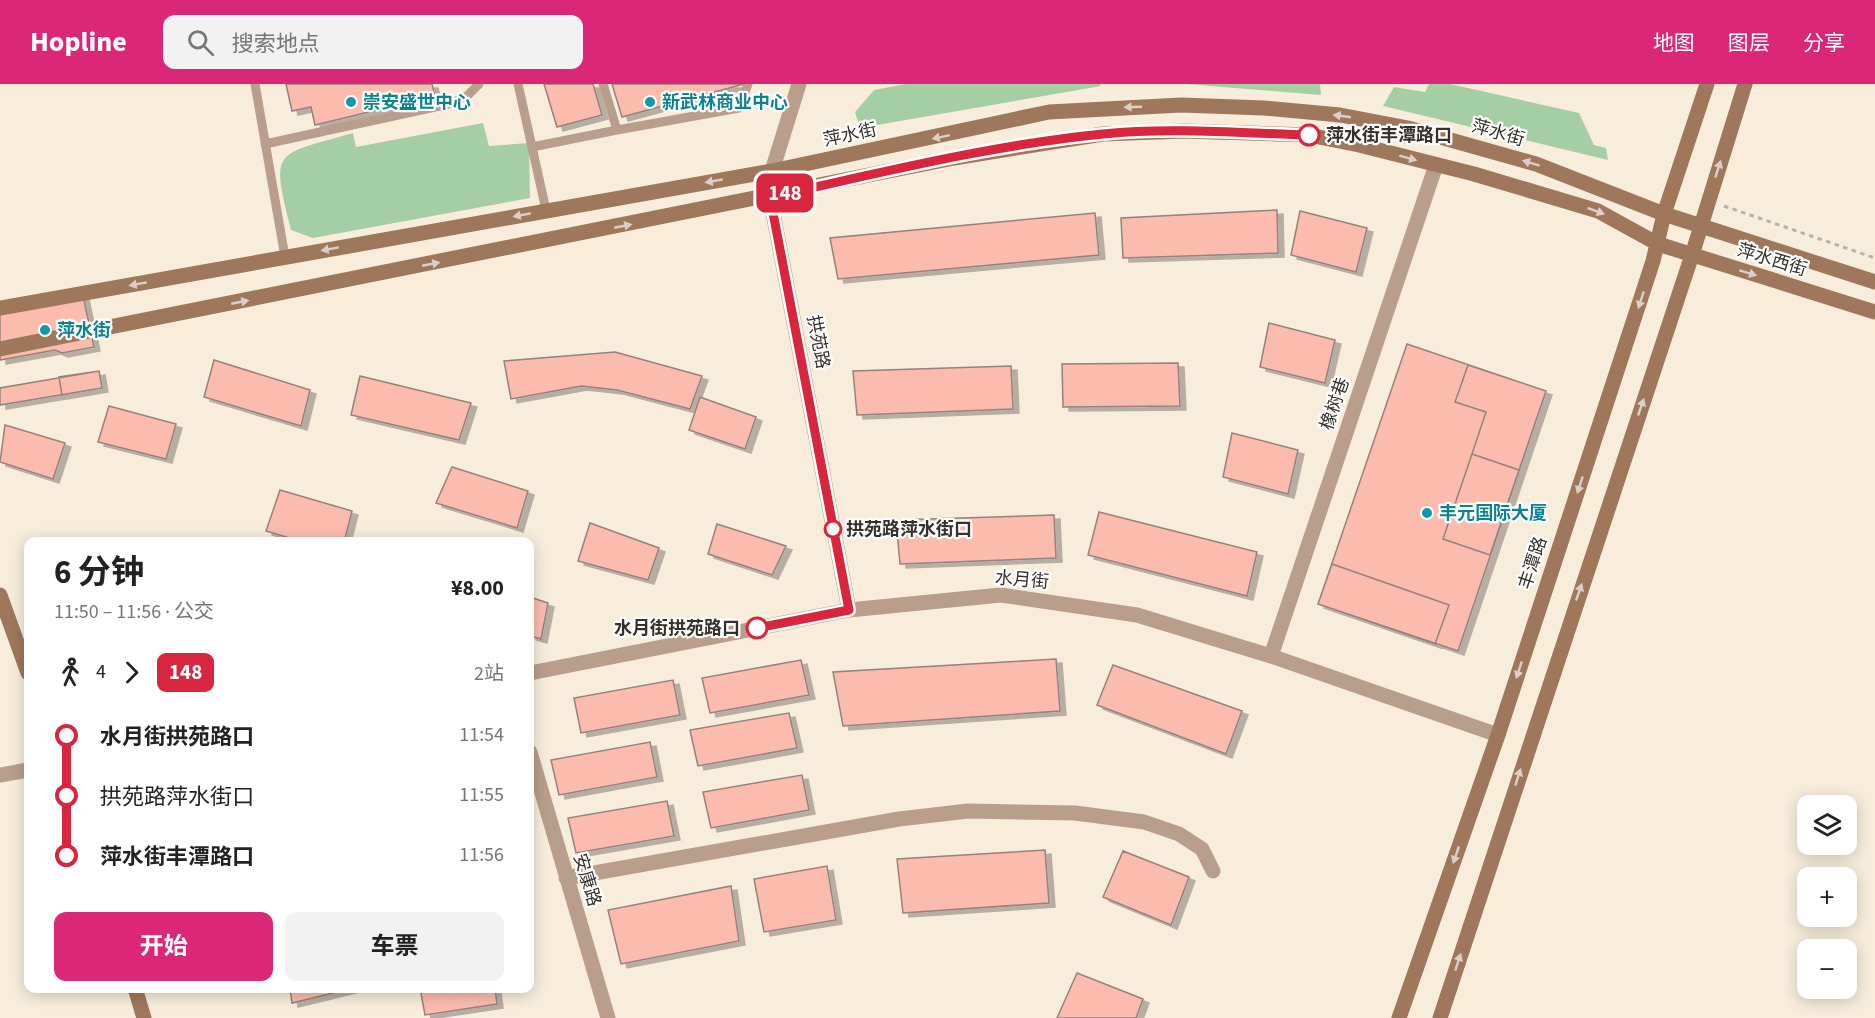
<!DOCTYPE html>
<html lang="zh">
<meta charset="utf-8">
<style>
:root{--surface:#fff;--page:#f2f2f2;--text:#222;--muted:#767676;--accent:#db2777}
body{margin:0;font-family:"Source Sans 3","Noto Sans SC",sans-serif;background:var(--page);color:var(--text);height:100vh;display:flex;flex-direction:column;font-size:22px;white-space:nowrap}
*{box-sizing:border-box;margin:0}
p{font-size:20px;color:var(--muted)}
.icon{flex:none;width:33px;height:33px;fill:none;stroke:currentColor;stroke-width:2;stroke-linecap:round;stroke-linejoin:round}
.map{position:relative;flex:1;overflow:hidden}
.panel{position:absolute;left:24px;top:453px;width:510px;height:456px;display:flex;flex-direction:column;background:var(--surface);border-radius:12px;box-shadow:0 3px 15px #0003}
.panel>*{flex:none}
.badge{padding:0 12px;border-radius:9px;font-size:21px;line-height:39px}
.tools{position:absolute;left:1797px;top:711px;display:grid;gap:12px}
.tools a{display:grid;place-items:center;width:60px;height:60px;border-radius:12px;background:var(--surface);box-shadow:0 3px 15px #0003;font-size:30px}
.map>.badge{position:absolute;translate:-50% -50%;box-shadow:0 0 0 3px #fff}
.legs{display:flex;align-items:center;gap:9px;height:66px;padding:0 30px;font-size:20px}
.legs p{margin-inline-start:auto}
.head{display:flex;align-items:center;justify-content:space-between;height:102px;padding:0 30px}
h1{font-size:33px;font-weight:700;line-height:45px}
.button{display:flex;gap:12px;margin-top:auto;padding:12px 30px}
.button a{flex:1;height:69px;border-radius:12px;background:var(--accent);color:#fff;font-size:24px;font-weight:700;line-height:69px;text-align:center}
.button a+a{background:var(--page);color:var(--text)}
ul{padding:0 30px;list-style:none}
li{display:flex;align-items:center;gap:21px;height:60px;font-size:22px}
li i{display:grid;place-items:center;width:9px;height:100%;margin:0 8px;background:currentColor}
li i::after{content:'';width:15px;height:15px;margin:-8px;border:4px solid;border-radius:50%;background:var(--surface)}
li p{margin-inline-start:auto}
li:first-child i{background:linear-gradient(#0000 50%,currentColor 0)}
li:last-child i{background:linear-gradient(currentColor 50%,#0000 0)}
header{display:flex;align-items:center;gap:36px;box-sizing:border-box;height:84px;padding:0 30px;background:var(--accent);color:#fff}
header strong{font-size:28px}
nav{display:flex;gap:33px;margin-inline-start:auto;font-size:21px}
.search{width:420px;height:54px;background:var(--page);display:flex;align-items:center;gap:15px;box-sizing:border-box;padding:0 21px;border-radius:12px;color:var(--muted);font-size:22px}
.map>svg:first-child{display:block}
.green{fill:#a6cea4}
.building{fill:#fbbcae;stroke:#96817d;stroke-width:1.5;filter:url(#shadow)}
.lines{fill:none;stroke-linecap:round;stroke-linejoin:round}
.path{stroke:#b9b1a2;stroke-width:3;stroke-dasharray:4.5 4.5;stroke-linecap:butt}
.lane{stroke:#ba9e8c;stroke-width:9}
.street{stroke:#ba9e8c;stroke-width:15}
.secondary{stroke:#9f775b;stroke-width:15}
.oneway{fill:#ddcfc6}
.line-1-casing{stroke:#fff;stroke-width:14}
.line-1{stroke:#d7263d;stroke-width:9}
.culture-dot{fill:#0f9aa8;stroke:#fff;stroke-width:2}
.stop-1-dot{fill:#fff;stroke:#d7263d;stroke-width:3}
.labels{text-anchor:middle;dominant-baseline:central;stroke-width:4.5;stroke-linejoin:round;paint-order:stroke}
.culture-label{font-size:18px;font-weight:bold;fill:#0d838f;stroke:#fff;text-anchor:start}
.street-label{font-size:18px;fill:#35312a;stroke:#fff}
.stop-label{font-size:18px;font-weight:bold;fill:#35312a;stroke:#fff;text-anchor:start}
</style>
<header>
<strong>Hopline</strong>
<div class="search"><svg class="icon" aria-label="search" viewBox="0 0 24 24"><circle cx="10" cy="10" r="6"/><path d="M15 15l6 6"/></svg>搜索地点</div>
<nav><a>地图</a><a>图层</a><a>分享</a></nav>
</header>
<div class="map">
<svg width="1875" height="934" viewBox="0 0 1875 934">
<defs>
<filter id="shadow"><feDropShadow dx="6" dy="4" stdDeviation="0" flood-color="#0004"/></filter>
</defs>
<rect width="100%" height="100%" fill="#f8eddb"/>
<path class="green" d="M 906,0 L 1100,0 L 1101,2 L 860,44 L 855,28 L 874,6 Z
M 1186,0 L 1320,0 L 1321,11 Z
M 1429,0 L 1450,0 L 1579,29 L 1594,61 L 1606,64 L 1608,76 L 1383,22 L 1394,3 L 1425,8 Z
M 483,39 L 489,62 L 529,59 L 530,114 L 313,154 L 291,146 C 270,63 274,72 353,49 L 356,63 Z"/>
<path class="building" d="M 286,0 L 432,0 L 435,12 L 315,41 L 311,23 L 292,27 Z
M 544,0 L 593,0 L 602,31 L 557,43 Z
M 612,0 L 744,0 L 622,33 Z
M 1277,126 L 1278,169 L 1123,174 L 1121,134 Z
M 1300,127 L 1367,144 L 1356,188 L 1291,171 Z
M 1095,129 L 1099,171 L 838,195 L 830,154 Z
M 82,207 L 94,263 L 62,269 L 55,266 L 0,276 L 0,229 Z
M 1269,239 L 1335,256 L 1325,299 L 1260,283 Z
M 1407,260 L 1546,307 L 1458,567 L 1318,520 Z
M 615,268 L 702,292 L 690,325 L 617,306 L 581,302 L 511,315 L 504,277 Z
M 214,276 L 310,306 L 301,342 L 204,313 Z
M 1178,279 L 1180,322 L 1063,323 L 1062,280 Z
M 1468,281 L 1546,307 L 1519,386 L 1472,370 L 1486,328 L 1455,318 Z
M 1011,282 L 1013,325 L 857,331 L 853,287 Z
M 99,287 L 102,304 L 0,321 L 0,304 Z
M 99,287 L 102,304 L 62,311 L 59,293 Z
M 360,292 L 471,319 L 459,356 L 351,331 Z
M 700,313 L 756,333 L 745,365 L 689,346 Z
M 109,322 L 176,340 L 166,375 L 98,358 Z
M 5,341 L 65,359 L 53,395 L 0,378 Z
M 1232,349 L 1298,366 L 1288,410 L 1223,393 Z
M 1472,370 L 1519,386 L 1490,471 L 1443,455 Z
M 452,383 L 528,407 L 517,444 L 436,419 Z
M 280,406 L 352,427 L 344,458 L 303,458 L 266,447 Z
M 1099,428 L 1257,468 L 1247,512 L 1088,471 Z
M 1054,431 L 1056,474 L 900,480 L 896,436 Z
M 590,439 L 659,464 L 648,496 L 578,477 Z
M 717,440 L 786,462 L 772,491 L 708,470 Z
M 1332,480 L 1449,521 L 1435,560 L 1318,520 Z
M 530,513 L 548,519 L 541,555 L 530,552 Z
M 1056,575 L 1060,627 L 843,642 L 833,588 Z
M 801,576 L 809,611 L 710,629 L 702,594 Z
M 1113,581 L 1242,627 L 1226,670 L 1097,621 Z
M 673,596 L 680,631 L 581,649 L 574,614 Z
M 789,629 L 797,664 L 698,682 L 690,646 Z
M 650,658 L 657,693 L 559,711 L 551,676 Z
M 802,691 L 809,726 L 711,744 L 703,708 Z
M 667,717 L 674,752 L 576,769 L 568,734 Z
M 1045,766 L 1049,819 L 903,829 L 897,775 Z
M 1123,767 L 1189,793 L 1171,841 L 1103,813 Z
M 827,782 L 836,836 L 764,848 L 754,795 Z
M 731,802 L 739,857 L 621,880 L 608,826 Z
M 1077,889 L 1143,915 L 1136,934 L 1057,934 Z
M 290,904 L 354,904 L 292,919 Z
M 420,904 L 495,904 L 497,920 L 425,931 Z"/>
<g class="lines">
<path class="path" d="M 1724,122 L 1875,174"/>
<path class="lane" d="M 255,0 L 285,173
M 518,0 L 546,126
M 603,0 L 617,46 L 739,24 L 748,0
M 265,60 L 449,20 L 467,12 L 479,0
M 532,63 L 617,46"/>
<path class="street" d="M 799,0 L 772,87 L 770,113 L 849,526
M 1271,572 L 1436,81
M 530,589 L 849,526 L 1001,511 L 1137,531 L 1271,572 L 1498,651
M 530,668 L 608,934
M 0,691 L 28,686
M 566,794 L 899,735 L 968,727 L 1075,729 L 1144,738 L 1179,750 L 1202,765 L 1213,787"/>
<path class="secondary" d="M 0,224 L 772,87 L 1049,28 L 1181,21 L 1264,24 L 1340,31 L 1408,44 L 1536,80 L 1664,130 L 1875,198
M 0,265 L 954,74 L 1103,50 L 1185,47 L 1309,51 L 1359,61 L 1474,90 L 1598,127 L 1658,160 L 1875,228
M 0,511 L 28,589
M 135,904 L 144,934
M 1399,934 L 1498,651 L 1653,177 L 1664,130 L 1707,0
M 1440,934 L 1692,171 L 1745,0"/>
</g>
<defs><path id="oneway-solid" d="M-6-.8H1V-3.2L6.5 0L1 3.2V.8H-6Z" transform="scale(1.5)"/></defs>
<g class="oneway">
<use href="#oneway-solid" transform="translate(1133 23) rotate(178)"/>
<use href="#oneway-solid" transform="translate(1342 32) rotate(-172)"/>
<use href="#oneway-solid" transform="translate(941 53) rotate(168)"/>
<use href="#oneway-solid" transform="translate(1408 74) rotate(15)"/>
<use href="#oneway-solid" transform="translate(1531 79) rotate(-163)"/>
<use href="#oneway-solid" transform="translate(1718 85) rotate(-72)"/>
<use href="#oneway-solid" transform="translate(714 97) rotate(170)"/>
<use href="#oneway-solid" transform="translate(1596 127) rotate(21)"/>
<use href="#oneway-solid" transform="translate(522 131) rotate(170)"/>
<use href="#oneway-solid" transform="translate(623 142) rotate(-11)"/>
<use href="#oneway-solid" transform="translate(330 165) rotate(170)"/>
<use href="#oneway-solid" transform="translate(431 180) rotate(-11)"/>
<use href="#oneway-solid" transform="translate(1748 189) rotate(17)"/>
<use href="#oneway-solid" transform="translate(138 200) rotate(170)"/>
<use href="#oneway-solid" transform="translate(1641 216) rotate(108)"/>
<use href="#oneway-solid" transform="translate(240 218) rotate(-11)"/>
<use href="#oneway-solid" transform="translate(1641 323) rotate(-71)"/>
<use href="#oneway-solid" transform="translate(1580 401) rotate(108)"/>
<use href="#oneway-solid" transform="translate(1579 508) rotate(-71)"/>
<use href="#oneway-solid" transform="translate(1519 586) rotate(108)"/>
<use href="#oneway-solid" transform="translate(1518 693) rotate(-72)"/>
<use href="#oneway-solid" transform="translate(1456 771) rotate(109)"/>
<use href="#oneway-solid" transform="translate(1458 878) rotate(-72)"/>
</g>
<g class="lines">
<g class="line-1-casing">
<path id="line-1" d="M 757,544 L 849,526 L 770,113 C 880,89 991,61 1103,50 C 1171,43 1241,49 1309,51"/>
</g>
<use href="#line-1" class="line-1"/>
</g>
<g class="culture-dot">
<circle cx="351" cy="18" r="6"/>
<circle cx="650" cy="18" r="6"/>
<circle cx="45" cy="246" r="6"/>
<circle cx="1427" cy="429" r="6"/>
</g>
<g class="stop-1-dot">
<circle cx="1309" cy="51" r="10"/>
<circle cx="833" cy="445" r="8"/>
<circle cx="757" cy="544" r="10"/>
</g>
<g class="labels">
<g class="culture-label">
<text x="363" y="18">崇安盛世中心</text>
<text x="662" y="18">新武林商业中心</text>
<text x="57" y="246">萍水街</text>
<text x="1439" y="429">丰元国际大厦</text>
</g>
<g class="street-label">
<text transform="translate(1498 49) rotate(16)">萍水街</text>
<text transform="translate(850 51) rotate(-12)">萍水街</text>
<text transform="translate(1772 176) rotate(17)">萍水西街</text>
<text transform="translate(818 258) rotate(79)">拱苑路</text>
<text transform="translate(1335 320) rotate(-71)">橡树巷</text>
<text transform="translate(1533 479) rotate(-72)">丰潭路</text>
<text transform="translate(1022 496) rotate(5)">水月街</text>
<text transform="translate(587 796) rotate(73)">安康路</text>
</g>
<g class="stop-label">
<text x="1326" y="51">萍水街丰潭路口</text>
<text x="846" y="445">拱苑路萍水街口</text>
<text x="740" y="544" text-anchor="end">水月街拱苑路口</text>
</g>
</g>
</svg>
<div class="tools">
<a><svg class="icon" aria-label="layers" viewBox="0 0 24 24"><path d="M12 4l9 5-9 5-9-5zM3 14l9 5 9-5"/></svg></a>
<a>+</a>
<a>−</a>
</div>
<b class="badge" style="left:785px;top:109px;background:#d7263d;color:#fff">148</b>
<section class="panel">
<div class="head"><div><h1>6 分钟</h1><p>11:50 – 11:56 · 公交</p></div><b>¥8.00</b></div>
<div class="legs"><svg class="icon" aria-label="walk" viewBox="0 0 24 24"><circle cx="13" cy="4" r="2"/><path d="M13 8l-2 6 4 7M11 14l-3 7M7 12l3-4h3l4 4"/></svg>4<svg class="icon" aria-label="forward" viewBox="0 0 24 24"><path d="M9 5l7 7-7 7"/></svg><b class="badge" style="background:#d7263d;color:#fff">148</b><p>2站</p></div>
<ul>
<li><i style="color:#d7263d"></i><b>水月街拱苑路口</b><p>11:54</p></li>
<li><i style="color:#d7263d"></i><span>拱苑路萍水街口</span><p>11:55</p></li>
<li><i style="color:#d7263d"></i><b>萍水街丰潭路口</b><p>11:56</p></li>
</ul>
<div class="button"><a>开始</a><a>车票</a></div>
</section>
</div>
